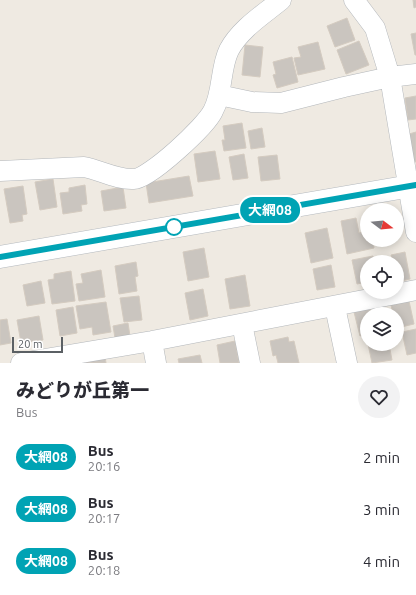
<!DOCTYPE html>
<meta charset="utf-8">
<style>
:root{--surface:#fff;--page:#f2f2f3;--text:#2b2b33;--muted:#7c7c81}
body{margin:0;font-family:Ubuntu,"Noto Sans JP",sans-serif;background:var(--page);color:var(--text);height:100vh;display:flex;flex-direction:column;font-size:15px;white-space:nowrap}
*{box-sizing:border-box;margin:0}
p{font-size:13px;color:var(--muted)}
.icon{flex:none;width:22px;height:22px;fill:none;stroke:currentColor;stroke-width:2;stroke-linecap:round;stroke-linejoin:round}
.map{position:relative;height:363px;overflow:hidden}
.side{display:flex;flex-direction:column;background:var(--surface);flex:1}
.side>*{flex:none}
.badge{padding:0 8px;border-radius:13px;font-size:14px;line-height:26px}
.needle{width:26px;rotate:106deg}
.fabs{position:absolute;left:360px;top:203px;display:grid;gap:8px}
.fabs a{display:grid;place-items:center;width:44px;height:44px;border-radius:50%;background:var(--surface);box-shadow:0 2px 10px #0003;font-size:20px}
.scale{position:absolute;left:12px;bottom:10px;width:51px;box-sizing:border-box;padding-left:4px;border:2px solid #5b6064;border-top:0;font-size:11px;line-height:14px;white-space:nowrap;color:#5b6064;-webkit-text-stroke:3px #fff;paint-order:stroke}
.map>.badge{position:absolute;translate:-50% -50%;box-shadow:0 0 0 2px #fff}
.round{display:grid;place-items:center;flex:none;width:42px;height:42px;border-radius:21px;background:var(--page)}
.summary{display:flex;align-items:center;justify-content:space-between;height:68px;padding:0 16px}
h1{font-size:19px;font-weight:800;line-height:30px}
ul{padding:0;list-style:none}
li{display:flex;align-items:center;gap:12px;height:52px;padding:0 16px}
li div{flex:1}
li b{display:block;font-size:15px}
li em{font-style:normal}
li .badge{min-width:44px;font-weight:700;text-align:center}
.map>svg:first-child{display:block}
.building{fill:#cac5bf;stroke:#d4cbc0}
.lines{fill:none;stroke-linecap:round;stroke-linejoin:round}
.street-casing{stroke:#b3b7bb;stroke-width:21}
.secondary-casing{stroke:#b4b9be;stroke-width:23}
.street{stroke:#fff;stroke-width:20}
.secondary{stroke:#fff;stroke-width:22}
.line-casing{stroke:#fff;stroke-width:9}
.line{stroke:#00a3b4;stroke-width:6}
.stop-dot{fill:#fff;stroke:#00a3b4;stroke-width:2}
</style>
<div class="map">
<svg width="416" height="363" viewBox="0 0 416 363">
<rect width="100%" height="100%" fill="#efeae2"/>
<path class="building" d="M 413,0 L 416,0 L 416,7 L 414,8 Z
M 347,18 L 355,40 L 335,47 L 327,26 Z
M 416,33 L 416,55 L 415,55 L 411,34 Z
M 359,41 L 369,65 L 346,74 L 337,50 Z
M 318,42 L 325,69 L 298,75 L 294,58 L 301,57 L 298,47 Z
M 245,45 L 263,47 L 260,77 L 242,75 Z
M 292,57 L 298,82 L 277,88 L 273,75 L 276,74 L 273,62 Z
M 416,96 L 416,119 L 408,120 L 405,98 Z
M 242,123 L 246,148 L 224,151 L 222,140 L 225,140 L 223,126 Z
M 262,128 L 265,147 L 251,149 L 248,131 Z
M 416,132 L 416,162 L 414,162 L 409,134 Z
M 215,151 L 220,179 L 198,182 L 194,154 Z
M 244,154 L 248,178 L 233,180 L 229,157 Z
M 277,155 L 280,179 L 261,181 L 258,157 Z
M 189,176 L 193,196 L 149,203 L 146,183 Z
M 53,179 L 57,207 L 40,210 L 35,182 Z
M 85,185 L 87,204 L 81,205 L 82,211 L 63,214 L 60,193 L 69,192 L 69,188 Z
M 23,186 L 27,214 L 22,215 L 23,221 L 10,223 L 4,189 Z
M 123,187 L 126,208 L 104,211 L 101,191 Z
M 356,218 L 359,233 L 367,231 L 367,240 L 373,240 L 374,248 L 347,254 L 341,221 Z
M 327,228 L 333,258 L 311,263 L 305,233 Z
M 204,248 L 209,277 L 188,281 L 183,252 Z
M 405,252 L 410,279 L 397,282 L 397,262 L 382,262 L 382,260 L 392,258 L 391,255 Z
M 373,256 L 375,262 L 367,262 L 367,282 L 357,284 L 352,260 Z
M 136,262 L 138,276 L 135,277 L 137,291 L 119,294 L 115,266 Z
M 331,265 L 335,287 L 317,290 L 313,269 Z
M 101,270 L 105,297 L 79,301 L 76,284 L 83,283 L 81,274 Z
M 71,271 L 75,301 L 52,304 L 48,280 L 54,279 L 54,274 Z
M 245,275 L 250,306 L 230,309 L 225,279 Z
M 41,281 L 45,303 L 27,306 L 23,285 Z
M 203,289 L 208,316 L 190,320 L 185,293 Z
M 139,296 L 142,320 L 124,322 L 120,298 Z
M 409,301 L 414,324 L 397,328 L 397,314 L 393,314 L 391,305 Z
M 106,302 L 111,332 L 93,335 L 92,327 L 80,329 L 76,306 Z
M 73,307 L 77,333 L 60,336 L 56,310 Z
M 370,308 L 371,314 L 367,314 L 367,334 L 360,336 L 354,312 Z
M 39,316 L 43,340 L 21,343 L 17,320 Z
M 7,319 L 11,343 L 0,345 L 0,320 Z
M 128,323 L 130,336 L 115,338 L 113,326 Z
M 416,329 L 416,353 L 407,355 L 402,332 Z
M 288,337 L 289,342 L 294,341 L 299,363 L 278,363 L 276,355 L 273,356 L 270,341 Z
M 235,341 L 239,363 L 220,363 L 217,345 Z
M 368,344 L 389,344 L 392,360 L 372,363 Z
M 200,355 L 202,363 L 179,363 L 178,359 Z
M 105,356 L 106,363 L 86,363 L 86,360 Z"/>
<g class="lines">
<g class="street-casing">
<path id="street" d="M 354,0 L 375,28 L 390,77 L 416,232
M 219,95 L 252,102 L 281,103 L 344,87 L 390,77 L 416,74
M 0,171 L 84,167 C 100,170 117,180 134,179 C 149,179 206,126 213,111 C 223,93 220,68 229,50 C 240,29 264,14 281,0
M 335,307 L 347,363
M 242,324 L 250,363
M 152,341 L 156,363
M 21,363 L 152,341 L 416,290"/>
</g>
<g class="secondary-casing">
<path id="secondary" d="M 0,257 L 416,185"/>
</g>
<use href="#street" class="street"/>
<use href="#secondary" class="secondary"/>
</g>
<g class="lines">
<g class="line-casing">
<path id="line" d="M 0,257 L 416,185"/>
</g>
<use href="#line" class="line"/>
</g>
<circle class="stop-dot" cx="174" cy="227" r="8"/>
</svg>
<div class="fabs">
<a><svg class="needle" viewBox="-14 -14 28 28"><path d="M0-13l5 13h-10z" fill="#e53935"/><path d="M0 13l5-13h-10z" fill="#7c7c81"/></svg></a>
<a><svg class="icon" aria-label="locate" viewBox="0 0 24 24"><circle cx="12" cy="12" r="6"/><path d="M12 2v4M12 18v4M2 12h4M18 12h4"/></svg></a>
<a><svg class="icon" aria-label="layers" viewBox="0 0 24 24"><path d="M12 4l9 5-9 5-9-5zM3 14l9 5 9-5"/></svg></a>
</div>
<div class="scale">20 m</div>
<b class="badge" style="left:270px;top:210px;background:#00a3b4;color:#fff">大網08</b>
</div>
<section class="side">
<div class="summary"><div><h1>みどりが丘第一</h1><p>Bus</p></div><a class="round"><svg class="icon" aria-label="heart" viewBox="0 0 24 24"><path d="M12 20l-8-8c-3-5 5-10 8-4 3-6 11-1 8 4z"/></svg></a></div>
<ul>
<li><span class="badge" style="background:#00a3b4;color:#fff">大網08</span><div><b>Bus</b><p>20:16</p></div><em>2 min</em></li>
<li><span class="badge" style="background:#00a3b4;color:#fff">大網08</span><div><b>Bus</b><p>20:17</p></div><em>3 min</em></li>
<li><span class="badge" style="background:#00a3b4;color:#fff">大網08</span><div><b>Bus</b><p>20:18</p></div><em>4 min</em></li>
</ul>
</section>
